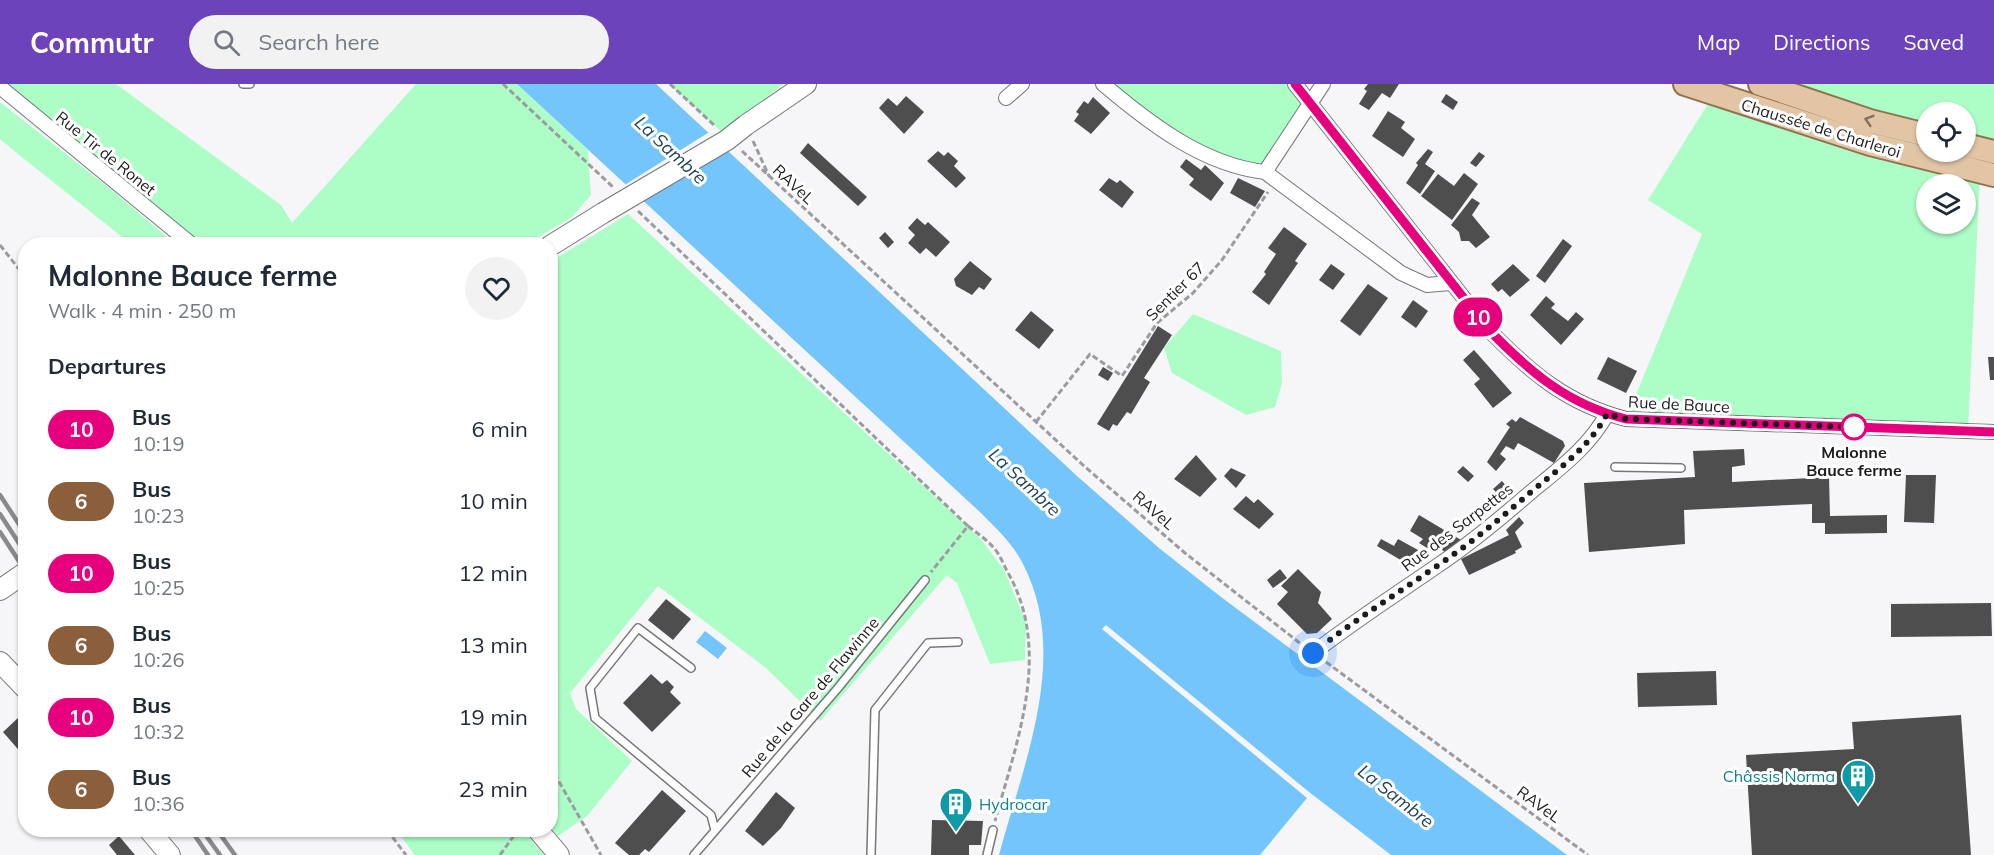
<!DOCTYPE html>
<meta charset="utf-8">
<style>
:root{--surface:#fff;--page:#f2f2f3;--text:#1f2937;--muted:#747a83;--accent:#6d43bc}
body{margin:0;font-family:Mulish,sans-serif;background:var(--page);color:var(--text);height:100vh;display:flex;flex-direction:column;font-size:22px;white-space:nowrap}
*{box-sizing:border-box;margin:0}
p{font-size:20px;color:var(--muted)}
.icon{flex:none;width:33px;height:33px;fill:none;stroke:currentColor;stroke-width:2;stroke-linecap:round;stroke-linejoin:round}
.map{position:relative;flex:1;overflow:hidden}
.details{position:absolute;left:18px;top:153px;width:540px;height:600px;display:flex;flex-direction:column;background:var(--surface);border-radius:24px;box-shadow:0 2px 4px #0004}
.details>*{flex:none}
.badge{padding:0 12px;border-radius:20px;font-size:21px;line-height:39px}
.tools{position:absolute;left:1916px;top:18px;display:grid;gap:12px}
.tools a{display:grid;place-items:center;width:60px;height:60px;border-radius:50%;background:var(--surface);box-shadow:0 2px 4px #0004;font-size:30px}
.you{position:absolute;width:30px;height:30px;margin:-15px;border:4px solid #fff;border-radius:50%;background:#1a73e8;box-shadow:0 0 0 9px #1a73e833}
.map>.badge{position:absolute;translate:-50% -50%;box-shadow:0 0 0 3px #fff}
h2{padding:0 30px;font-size:22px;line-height:54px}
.round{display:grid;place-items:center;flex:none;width:63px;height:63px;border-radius:32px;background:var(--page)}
.head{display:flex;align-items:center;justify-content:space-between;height:102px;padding:0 30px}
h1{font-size:28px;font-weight:700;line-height:45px}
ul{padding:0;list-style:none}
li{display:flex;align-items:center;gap:18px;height:72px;padding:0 30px}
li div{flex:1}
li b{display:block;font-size:22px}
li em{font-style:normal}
li .badge{min-width:66px;font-weight:700;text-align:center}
header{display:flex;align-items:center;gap:36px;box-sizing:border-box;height:84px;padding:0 30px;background:var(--accent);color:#fff}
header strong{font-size:28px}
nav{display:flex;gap:33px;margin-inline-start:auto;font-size:21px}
.search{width:420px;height:54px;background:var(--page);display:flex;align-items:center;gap:15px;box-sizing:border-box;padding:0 21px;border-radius:33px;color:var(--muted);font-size:22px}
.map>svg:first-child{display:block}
.green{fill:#acfdc6;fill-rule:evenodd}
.water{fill:#73c5fb}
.pier{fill:#f6f6f9}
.building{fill:#4e4e4f}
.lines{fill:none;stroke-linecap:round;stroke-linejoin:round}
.lane-casing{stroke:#777779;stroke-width:10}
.street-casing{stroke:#777779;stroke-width:16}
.secondary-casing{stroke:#777779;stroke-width:22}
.primary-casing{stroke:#90714e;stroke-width:26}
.path{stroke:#9c9c9f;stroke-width:3;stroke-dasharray:6 3;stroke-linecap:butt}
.lane{stroke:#fff;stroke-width:7}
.street{stroke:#fff;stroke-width:14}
.secondary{stroke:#fff;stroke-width:20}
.primary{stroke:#e2c5a5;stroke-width:22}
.rail{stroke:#8a8a8c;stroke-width:4.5}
.secondary-bridge-casing{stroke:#777779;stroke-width:22;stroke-linecap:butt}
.secondary-bridge{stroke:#fff;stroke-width:20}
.oneway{stroke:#7f7061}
.line-casing{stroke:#fff;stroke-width:14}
.line{stroke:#e6007e;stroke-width:9}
.walk{stroke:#1c1c1d;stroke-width:6;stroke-dasharray:0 10.8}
.stop-dot{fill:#fff;stroke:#e6007e;stroke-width:3}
.labels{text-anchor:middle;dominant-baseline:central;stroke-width:6;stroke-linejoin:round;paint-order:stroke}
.street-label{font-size:16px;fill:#1c1c1d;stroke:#fff}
.stop-label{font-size:16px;font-weight:bold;fill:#1c1c1d;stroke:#fff}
.culture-label{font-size:16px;fill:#0d838f;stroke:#fff;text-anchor:end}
.water-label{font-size:18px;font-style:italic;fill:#1f4259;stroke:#fff}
</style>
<header>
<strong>Commutr</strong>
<div class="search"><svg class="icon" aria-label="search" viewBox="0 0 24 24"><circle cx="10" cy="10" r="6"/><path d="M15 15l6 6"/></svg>Search here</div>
<nav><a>Map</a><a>Directions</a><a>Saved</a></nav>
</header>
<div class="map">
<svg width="1994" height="771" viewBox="0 0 1994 771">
<rect width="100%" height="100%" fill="#f6f6f9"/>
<path class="green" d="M 0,0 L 116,0 L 281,121 L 292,139 L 416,0 L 517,0 L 588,66 L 591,111 L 572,133 L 527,160 L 191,160 Z
M 669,0 L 783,0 L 723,49 Z
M 1103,0 L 1295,0 L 1310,19 L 1265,88 L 1188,62 Z
M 1796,0 L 1994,0 L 1994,57 L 1965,50 L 1965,28 L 1926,28 L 1926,40 L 1874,28 Z
M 1711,15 L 1980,88 L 1968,347 L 1626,335 L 1702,150 L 1648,116 ZM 1926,100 L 1965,100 L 1965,140 L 1926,140 Z
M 0,18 L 113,107 L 175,160 L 131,160 L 18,70 L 0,55 Z
M 628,130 L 980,454 L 1004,486 L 1026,538 L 1025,576 L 990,580 L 957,499 L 947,491 L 820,637 L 766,584 L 658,502 L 570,609 L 576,625 L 632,677 L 587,732 L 558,752 L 550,742 L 550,178 Z
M 1193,230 L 1281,267 L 1282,299 L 1275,323 L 1246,331 L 1172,289 L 1164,264 Z
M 396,746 L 523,746 L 544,771 L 415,771 Z"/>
<path class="water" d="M 517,0 L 656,0 L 1077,392 L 1159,464 L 1221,513 L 1567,771 L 1391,771 L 1309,708 L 1106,541 L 1102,545 L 1307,714 L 1260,771 L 999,771 C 1024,678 1071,570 1022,478 C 1012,459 996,444 981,429 Z
M 705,547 L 727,564 L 718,575 L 696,558 Z"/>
<path class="pier" d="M 711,47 L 729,63 L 641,119 L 623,102 Z"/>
<path class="building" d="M 1368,0 L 1399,0 L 1390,14 L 1382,9 L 1369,26 L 1359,20 L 1367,7 L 1364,5 Z
M 1446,10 L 1458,18 L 1453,26 L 1441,18 Z
M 906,12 L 924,28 L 904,50 L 879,24 L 888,14 L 897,22 Z
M 1093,13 L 1110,29 L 1091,50 L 1074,37 L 1079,30 L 1076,28 L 1084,17 L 1088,20 Z
M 1388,27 L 1405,38 L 1401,44 L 1415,55 L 1403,73 L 1372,52 Z
M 808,59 L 867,113 L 858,122 L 800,69 Z
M 1428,65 L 1433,68 L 1425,80 L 1435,87 L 1420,110 L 1406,99 L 1418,81 L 1416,79 Z
M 938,67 L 944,72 L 948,68 L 958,77 L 954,82 L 966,94 L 956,104 L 927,77 Z
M 1479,68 L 1485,72 L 1476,83 L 1470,79 Z
M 1186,75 L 1201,86 L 1205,81 L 1224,99 L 1211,117 L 1189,101 L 1194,95 L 1180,83 Z
M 1464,89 L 1478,100 L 1452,136 L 1421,112 L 1438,90 L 1454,102 Z
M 1109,94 L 1117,99 L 1120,96 L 1134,108 L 1122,124 L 1099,106 Z
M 1238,94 L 1265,107 L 1255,123 L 1230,109 Z
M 1472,114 L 1480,119 L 1472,131 L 1490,153 L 1476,164 L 1469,157 L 1461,157 L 1459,148 L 1451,141 Z
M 917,134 L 925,141 L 928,138 L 950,158 L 936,173 L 926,164 L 920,170 L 908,159 L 915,151 L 908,144 Z
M 1284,143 L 1307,160 L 1295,177 L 1298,179 L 1269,221 L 1252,208 L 1266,190 L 1264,188 L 1276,170 L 1268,164 Z
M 885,148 L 894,158 L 888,164 L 879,154 Z
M 1563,155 L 1572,162 L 1545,199 L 1536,192 Z
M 970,177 L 992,195 L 984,206 L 979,203 L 972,211 L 956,202 L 954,195 Z
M 1331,180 L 1345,190 L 1333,206 L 1319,196 Z
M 1513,180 L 1530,196 L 1510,213 L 1502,205 L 1498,208 L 1491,200 Z
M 1368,200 L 1388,214 L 1360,252 L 1340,237 Z
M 1546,212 L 1555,220 L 1551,224 L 1568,237 L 1576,228 L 1584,235 L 1561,261 L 1530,231 Z
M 1413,216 L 1428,227 L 1416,244 L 1401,233 Z
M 1031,227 L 1054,246 L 1039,265 L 1015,246 Z
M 1158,242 L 1172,251 L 1144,294 L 1150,298 L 1131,330 L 1127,328 L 1117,342 L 1113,340 L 1109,347 L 1097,340 Z
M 1474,266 L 1512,309 L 1493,324 L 1474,300 L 1480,295 L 1463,276 Z
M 1608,273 L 1637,287 L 1626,309 L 1597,295 Z
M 1988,273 L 1994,273 L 1994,296 L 1990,296 Z
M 1103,283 L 1113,289 L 1108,297 L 1098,291 Z
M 1520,333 L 1563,357 L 1565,362 L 1554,379 L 1518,359 L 1514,366 L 1506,362 L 1500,370 L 1506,375 L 1496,387 L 1487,378 L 1510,343 L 1506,340 L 1512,335 L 1516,338 Z
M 1744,365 L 1745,381 L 1732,383 L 1732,398 L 1829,393 L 1830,432 L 1887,431 L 1887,449 L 1825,450 L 1825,439 L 1812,439 L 1812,420 L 1684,426 L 1685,460 L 1589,468 L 1584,399 L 1695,393 L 1693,367 Z
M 1196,371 L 1217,395 L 1200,413 L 1174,395 Z
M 1463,382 L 1474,392 L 1468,398 L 1457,388 Z
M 1231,384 L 1246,391 L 1236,404 L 1224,392 Z
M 1906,391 L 1936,391 L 1934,439 L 1904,438 Z
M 1502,397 L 1513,410 L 1505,418 L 1493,405 Z
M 1246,412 L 1254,419 L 1258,415 L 1274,430 L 1259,445 L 1233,425 Z
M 1419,431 L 1461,456 L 1445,468 L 1439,464 L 1435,469 L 1419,459 L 1423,455 L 1410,447 Z
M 1519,433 L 1524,439 L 1515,448 L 1522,463 L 1515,467 L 1516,469 L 1469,491 L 1461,475 L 1509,451 L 1506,446 Z
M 1381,455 L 1394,462 L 1398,455 L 1418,466 L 1409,481 L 1377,462 Z
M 1280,485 L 1287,494 L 1273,504 L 1267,496 Z
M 1298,485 L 1321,508 L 1318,519 L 1332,535 L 1317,549 L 1307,550 L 1277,520 L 1288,508 L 1281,502 Z
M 666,515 L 691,535 L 673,556 L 648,536 Z
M 1991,519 L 1992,552 L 1891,553 L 1891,520 Z
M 1716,587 L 1717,621 L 1638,623 L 1637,589 Z
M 651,590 L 662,600 L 667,596 L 674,603 L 670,608 L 681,619 L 652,648 L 623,619 Z
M 1961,631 L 1971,771 L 1752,771 L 1746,671 L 1854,665 L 1852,638 Z
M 19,633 L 26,640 L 26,669 L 23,671 L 3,648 Z
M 662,706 L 686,727 L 649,768 L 645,765 L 639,771 L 629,771 L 615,759 Z
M 776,708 L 795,724 L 781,744 L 763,762 L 745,747 Z
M 932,736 L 983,737 L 981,761 L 969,761 L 969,771 L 931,771 Z
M 119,752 L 135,771 L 117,771 L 109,761 Z"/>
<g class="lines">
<g class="lane-casing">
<path id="lane" d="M 243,0 L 250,0
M 1615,383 L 1681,384
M 691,584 L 638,544 L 590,604 L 595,634 L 711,731 L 715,746
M 694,771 L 838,604 L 925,496
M 871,771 L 875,626 L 928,559 L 958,558
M 987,771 L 993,746"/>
</g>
<g class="street-casing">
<path id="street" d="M 1103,0 C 1149,39 1203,81 1265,88 L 1323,0
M 1295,0 L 1489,246 C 1530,288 1567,320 1626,335 L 1994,348
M 0,3 L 191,160
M 1006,14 L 1022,0
M 1265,88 L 1401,189 L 1427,201 L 1450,199
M 1313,569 C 1353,538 1395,511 1437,482 C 1470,460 1501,434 1531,408 C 1560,384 1589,363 1607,330"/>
</g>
<g class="secondary-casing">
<path id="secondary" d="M 746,41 L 806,0
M 550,162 L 603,129
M 0,506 L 26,488
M 0,578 L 26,605
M 149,746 L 170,771
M 538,746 L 559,771"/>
</g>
<g class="primary-casing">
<path id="primary" d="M 1685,0 L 1870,60 L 1994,91
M 1760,0 L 1870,37 L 1926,51
M 1965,61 L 1994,68"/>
</g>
<path class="path" d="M 503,0 L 614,104
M 670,0 L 715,42
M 753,57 L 769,92
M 742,67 L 1084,382 L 1185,469 L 1301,560
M 638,127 L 968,442 L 931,488
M 0,161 L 26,194
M 1036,338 L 1090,270 L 1122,292 L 1157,239 L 1193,209 L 1222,176 L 1268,108
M 968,442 C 977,449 986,455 993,463 C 999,469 1003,479 1007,487 C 1053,566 1017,656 995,737
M 1326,578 L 1588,771
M 550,682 L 601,771
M 387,746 L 406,771
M 500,771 L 518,746"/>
<use href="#lane" class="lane"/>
<use href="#street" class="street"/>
<use href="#secondary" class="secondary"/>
<use href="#primary" class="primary"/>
<path class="rail" d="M 0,411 L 26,451
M 0,430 L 26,470
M 0,448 L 26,488
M 191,746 L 208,771
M 202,746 L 220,771
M 217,746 L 235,771"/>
<g class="secondary-bridge-casing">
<path id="secondary-bridge" d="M 603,129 L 727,56 L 746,41"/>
</g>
<use href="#secondary-bridge" class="secondary-bridge"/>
</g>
<defs><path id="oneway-chevron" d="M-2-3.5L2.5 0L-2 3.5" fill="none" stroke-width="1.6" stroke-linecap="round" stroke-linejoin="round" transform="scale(1.5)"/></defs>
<use class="oneway" href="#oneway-chevron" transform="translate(1869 36) rotate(-163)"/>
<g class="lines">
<g class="line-casing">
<path id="line" d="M 1295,0 L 1489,246 C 1530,288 1567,320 1626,335 L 1994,348"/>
</g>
<use href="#line" class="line"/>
<path class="walk" d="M 1313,569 C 1353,537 1395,511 1437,482 C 1470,460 1501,434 1531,408 C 1560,384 1589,363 1607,330 L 1626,335 L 1854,343"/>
</g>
<defs>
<g id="building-pin" transform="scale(1.725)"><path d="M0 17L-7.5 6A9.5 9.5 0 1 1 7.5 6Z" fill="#0f9aa8" stroke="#fff"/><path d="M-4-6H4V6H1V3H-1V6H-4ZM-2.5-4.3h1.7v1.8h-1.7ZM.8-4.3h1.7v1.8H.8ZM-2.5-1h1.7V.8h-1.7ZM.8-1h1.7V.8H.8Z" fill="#fff"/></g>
</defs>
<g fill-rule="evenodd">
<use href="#building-pin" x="1858" y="692"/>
<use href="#building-pin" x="956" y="720"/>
</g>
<circle class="stop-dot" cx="1854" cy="343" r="12"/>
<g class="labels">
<g class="street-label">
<text transform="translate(1821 44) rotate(17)">Chaussée de Charleroi</text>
<text transform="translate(106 69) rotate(39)">Rue Tir de Ronet</text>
<text transform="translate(794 100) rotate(43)">RAVeL</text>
<text transform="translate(1175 207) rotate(-45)">Sentier 67</text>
<text transform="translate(1679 320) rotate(3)">Rue de Bauce</text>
<text transform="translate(1154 426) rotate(41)">RAVeL</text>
<text transform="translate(1457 443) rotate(-37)">Rue des Sarpettes</text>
<text transform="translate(810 613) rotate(-50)">Rue de la Gare de Flawinne</text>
<text transform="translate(1539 720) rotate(36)">RAVeL</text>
</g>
<g class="stop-label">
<text x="1854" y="368">Malonne<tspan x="1854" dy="18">Bauce ferme</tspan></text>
</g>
<g class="culture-label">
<text x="1835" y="692">Châssis Norma</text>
<text x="979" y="720" text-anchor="start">Hydrocar</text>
</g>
<g class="water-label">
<text transform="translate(671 66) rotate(43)">La Sambre</text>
<text transform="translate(1025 398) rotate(43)">La Sambre</text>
<text transform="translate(1396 712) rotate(38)">La Sambre</text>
</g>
</g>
</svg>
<div class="tools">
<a><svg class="icon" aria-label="locate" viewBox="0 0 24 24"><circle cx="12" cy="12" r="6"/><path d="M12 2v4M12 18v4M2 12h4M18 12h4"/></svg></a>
<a><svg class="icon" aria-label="layers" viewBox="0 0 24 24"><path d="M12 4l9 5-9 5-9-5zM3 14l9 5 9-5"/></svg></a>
</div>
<div class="you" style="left:1313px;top:569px"></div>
<b class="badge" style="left:1478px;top:233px;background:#e6007e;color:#fff">10</b>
<section class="details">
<div class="head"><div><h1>Malonne Bauce ferme</h1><p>Walk · 4 min · 250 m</p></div><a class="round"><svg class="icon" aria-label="heart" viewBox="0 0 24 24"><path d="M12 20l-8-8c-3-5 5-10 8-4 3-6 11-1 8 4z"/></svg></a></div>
<h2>Departures</h2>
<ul>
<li><span class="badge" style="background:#e6007e;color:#fff">10</span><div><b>Bus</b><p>10:19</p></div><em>6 min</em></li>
<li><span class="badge" style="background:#8b5e3c;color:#fff">6</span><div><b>Bus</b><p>10:23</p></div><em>10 min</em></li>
<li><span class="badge" style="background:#e6007e;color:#fff">10</span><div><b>Bus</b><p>10:25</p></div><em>12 min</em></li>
<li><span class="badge" style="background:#8b5e3c;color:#fff">6</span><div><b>Bus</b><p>10:26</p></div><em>13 min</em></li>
<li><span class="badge" style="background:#e6007e;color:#fff">10</span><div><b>Bus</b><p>10:32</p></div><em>19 min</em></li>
<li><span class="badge" style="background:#8b5e3c;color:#fff">6</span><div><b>Bus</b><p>10:36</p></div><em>23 min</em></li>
</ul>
</section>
</div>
